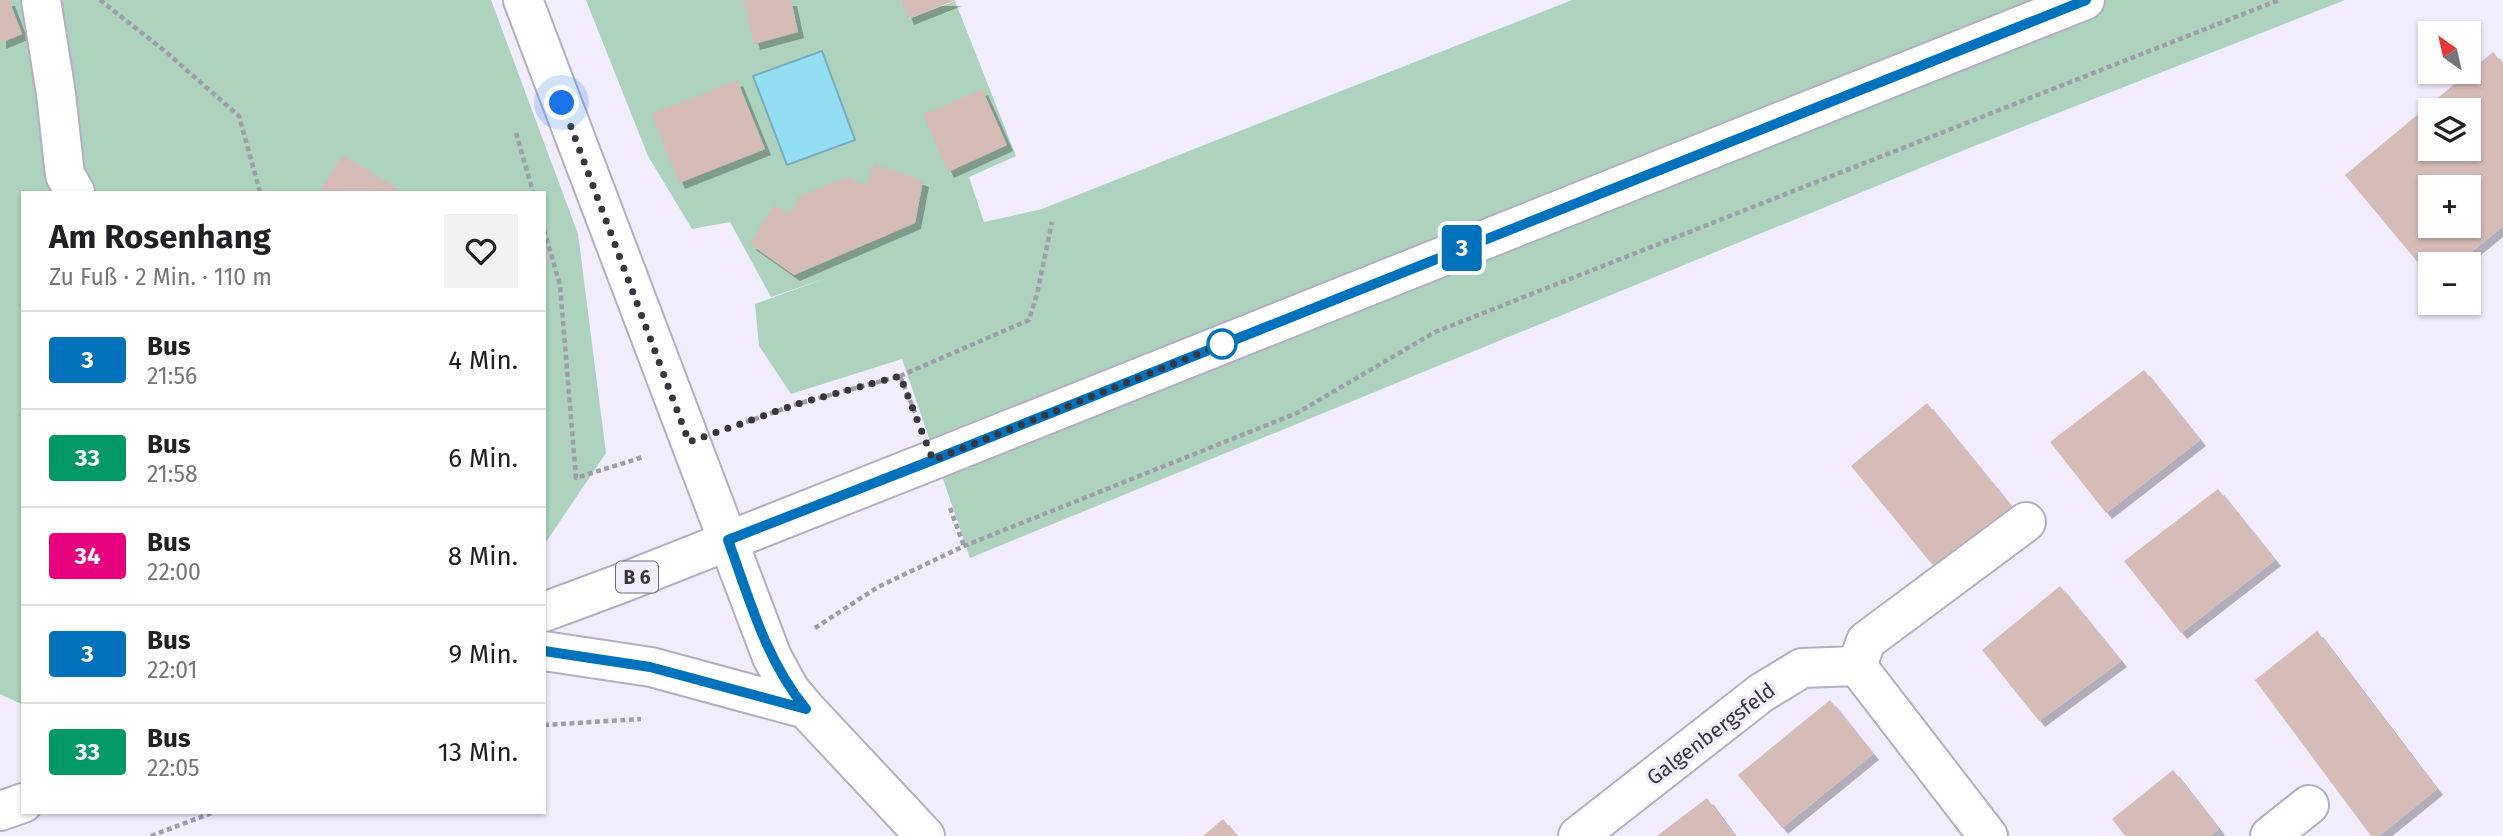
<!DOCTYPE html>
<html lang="de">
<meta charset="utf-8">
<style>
:root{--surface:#fff;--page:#f2f2f2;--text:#202124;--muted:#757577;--line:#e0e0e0}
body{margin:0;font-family:"Fira Sans",sans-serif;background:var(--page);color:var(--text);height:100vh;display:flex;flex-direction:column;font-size:26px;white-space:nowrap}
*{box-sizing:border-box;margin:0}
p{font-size:23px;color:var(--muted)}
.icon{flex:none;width:38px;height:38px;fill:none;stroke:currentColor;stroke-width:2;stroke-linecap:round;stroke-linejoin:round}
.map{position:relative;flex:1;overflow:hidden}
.sheet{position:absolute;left:21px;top:191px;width:525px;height:623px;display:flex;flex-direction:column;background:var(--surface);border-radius:0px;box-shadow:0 2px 5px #0004}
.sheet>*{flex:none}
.badge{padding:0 14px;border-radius:5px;font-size:24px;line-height:46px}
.needle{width:46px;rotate:326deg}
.fabs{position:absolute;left:2418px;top:21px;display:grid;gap:14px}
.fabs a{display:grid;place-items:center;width:63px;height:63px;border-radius:0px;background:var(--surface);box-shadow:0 2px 5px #0004;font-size:35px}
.you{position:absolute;width:35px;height:35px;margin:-18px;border:5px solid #fff;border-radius:50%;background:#1a73e8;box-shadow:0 0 0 10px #1a73e833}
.map>.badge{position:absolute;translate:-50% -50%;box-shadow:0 0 0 4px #fff}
.round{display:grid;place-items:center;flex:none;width:74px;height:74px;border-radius:0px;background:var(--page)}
.head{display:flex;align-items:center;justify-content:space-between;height:119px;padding:0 28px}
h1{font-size:33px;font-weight:700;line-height:52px}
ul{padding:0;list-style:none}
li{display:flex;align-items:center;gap:21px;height:98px;padding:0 28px;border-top:2px solid var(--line)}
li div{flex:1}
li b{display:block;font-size:26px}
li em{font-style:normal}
li .badge{min-width:77px;font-weight:700;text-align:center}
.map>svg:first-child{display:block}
.green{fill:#add2bd}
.water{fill:#94def4;stroke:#78acbd;stroke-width:2}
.building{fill:#d6bcb7;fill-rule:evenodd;filter:url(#shadow)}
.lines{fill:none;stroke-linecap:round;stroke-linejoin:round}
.minor-casing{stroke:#b4aec3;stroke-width:42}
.major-casing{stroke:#b4aec3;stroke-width:42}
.path{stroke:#a09caa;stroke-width:4.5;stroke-dasharray:5 3.5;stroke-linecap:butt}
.minor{stroke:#fff;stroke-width:38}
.major{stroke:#fff;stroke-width:38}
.line-casing{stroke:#fff;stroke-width:16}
.line{stroke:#0072bc;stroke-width:10}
.walk{stroke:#38363e;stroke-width:7;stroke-dasharray:0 12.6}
.stop-dot{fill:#fff;stroke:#0072bc;stroke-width:3.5}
.labels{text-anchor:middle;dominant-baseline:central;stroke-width:7;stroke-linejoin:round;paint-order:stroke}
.shield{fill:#f1ecfe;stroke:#706d78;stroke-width:2}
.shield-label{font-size:19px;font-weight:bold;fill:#38363e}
.street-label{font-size:21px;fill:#38363e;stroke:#f1ecfe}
</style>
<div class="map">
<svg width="2503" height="836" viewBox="0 0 2503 836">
<defs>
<filter id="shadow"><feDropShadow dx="6" dy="6" stdDeviation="0" flood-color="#0004"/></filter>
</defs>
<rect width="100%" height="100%" fill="#f1ecfe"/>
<path class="green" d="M 0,0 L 491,0 L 578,234 L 606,453 L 544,545 L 544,192 L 23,192 L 23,705 L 0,694 Z
M 586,0 L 901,0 L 909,19 L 955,1 L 1016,156 L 969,177 L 984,222 L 1042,209 L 1572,0 L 2345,0 L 1969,148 L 970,558 L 902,359 L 791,394 L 759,346 L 755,304 L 827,278 L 771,297 L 730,222 L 692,229 L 648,156 Z"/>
<path class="water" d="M 822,51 L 855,140 L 787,165 L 753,76 Z"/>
<path class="building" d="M 0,0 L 9,0 L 22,34 L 0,43 Z
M 743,0 L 791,0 L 798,32 L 754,44 Z
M 901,0 L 956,0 L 908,19 Z
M 2493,52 L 2503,64 L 2503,226 L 2457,264 L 2431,264 L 2431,278 L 2345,175 ZM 2431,110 L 2469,110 L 2469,149 L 2431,149 ZM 2431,187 L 2469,187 L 2469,226 L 2431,226 Z
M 737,80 L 765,149 L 679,183 L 651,114 Z
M 982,89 L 1007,145 L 948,172 L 923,115 Z
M 343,155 L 403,192 L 319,192 Z
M 875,164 L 923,181 L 915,223 L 794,275 L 750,244 L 774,205 L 790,214 L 799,196 L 848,177 L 865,186 Z
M 2144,370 L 2200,440 L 2106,513 L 2050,442 Z
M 1927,403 L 2016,512 L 1940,574 L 1851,466 Z
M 2218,489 L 2275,560 L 2181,633 L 2124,561 Z
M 2060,586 L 2121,661 L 2039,721 L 1982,650 Z
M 2317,631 L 2437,789 L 2379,836 L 2371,836 L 2255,680 Z
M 1830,700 L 1873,754 L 1782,828 L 1738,775 Z
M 2173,770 L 2219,829 L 2210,836 L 2125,836 L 2112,819 Z
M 1707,798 L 1735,836 L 1657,836 Z
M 1223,819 L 1237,836 L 1203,836 Z"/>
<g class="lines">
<g class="minor-casing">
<path id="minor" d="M 41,0 L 56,94 L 65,175 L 75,192
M 523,0 L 772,657 L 790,690 L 806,709 L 925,836
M 544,651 L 651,667 L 806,709
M 1857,666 L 1866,641 L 2026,522
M 1578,836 L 1761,693 L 1802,668 L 1857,666 L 1988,836
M 2270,836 L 2309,805"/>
</g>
<g class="major-casing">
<path id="major" d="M 544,612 L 622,583 L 933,460 L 2085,0
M 0,811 L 23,803"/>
</g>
<path class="path" d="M 100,0 L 166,52 L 239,116 L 260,192
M 516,133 L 533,192
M 544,230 L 560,285 L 576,478 L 643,457
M 900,376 L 1029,320 L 1037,294 L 1052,222
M 738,425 L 797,404 L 900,376 L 916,415
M 950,508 L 964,546
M 815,628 L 878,587 L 964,546 L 1297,413 L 1435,332 L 2279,0
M 544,725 L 641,719
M 151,836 L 214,812"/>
<use href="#minor" class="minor"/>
<use href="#major" class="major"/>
</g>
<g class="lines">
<g class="line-casing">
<path id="line" d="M 544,651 L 650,667 L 806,709 C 766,661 749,598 728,540 L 933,460 L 2086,0"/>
</g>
<use href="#line" class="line"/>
<path class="walk" d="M 562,103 L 689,442 L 797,404 L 900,376 L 933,460 L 1228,342 L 1222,344"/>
</g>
<circle class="stop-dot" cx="1222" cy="344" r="14"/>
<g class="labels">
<rect class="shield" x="616" y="561.5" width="42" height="31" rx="5"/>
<g class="shield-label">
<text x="637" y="577">B 6</text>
</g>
<g class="street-label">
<text transform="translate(1711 734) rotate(-37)">Galgenbergsfeld</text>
</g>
</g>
</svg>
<div class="fabs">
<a><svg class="needle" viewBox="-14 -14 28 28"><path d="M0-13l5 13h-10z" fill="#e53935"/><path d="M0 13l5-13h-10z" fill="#757577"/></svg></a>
<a><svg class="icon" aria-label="layers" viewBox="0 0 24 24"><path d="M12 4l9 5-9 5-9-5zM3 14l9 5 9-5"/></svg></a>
<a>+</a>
<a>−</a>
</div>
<div class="you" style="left:562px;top:103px"></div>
<b class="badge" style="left:1462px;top:248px;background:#0072bc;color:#fff">3</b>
<section class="sheet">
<div class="head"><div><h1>Am Rosenhang</h1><p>Zu Fuß · 2 Min. · 110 m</p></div><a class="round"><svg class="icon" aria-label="heart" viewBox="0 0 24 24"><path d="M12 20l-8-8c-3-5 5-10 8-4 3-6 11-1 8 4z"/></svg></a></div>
<ul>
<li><span class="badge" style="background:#0072bc;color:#fff">3</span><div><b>Bus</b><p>21:56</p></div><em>4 Min.</em></li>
<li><span class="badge" style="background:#096;color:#fff">33</span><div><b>Bus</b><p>21:58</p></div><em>6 Min.</em></li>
<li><span class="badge" style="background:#e6007e;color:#fff">34</span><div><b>Bus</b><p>22:00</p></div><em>8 Min.</em></li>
<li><span class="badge" style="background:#0072bc;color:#fff">3</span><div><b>Bus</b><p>22:01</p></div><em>9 Min.</em></li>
<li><span class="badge" style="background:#096;color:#fff">33</span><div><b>Bus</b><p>22:05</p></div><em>13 Min.</em></li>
</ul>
</section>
</div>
